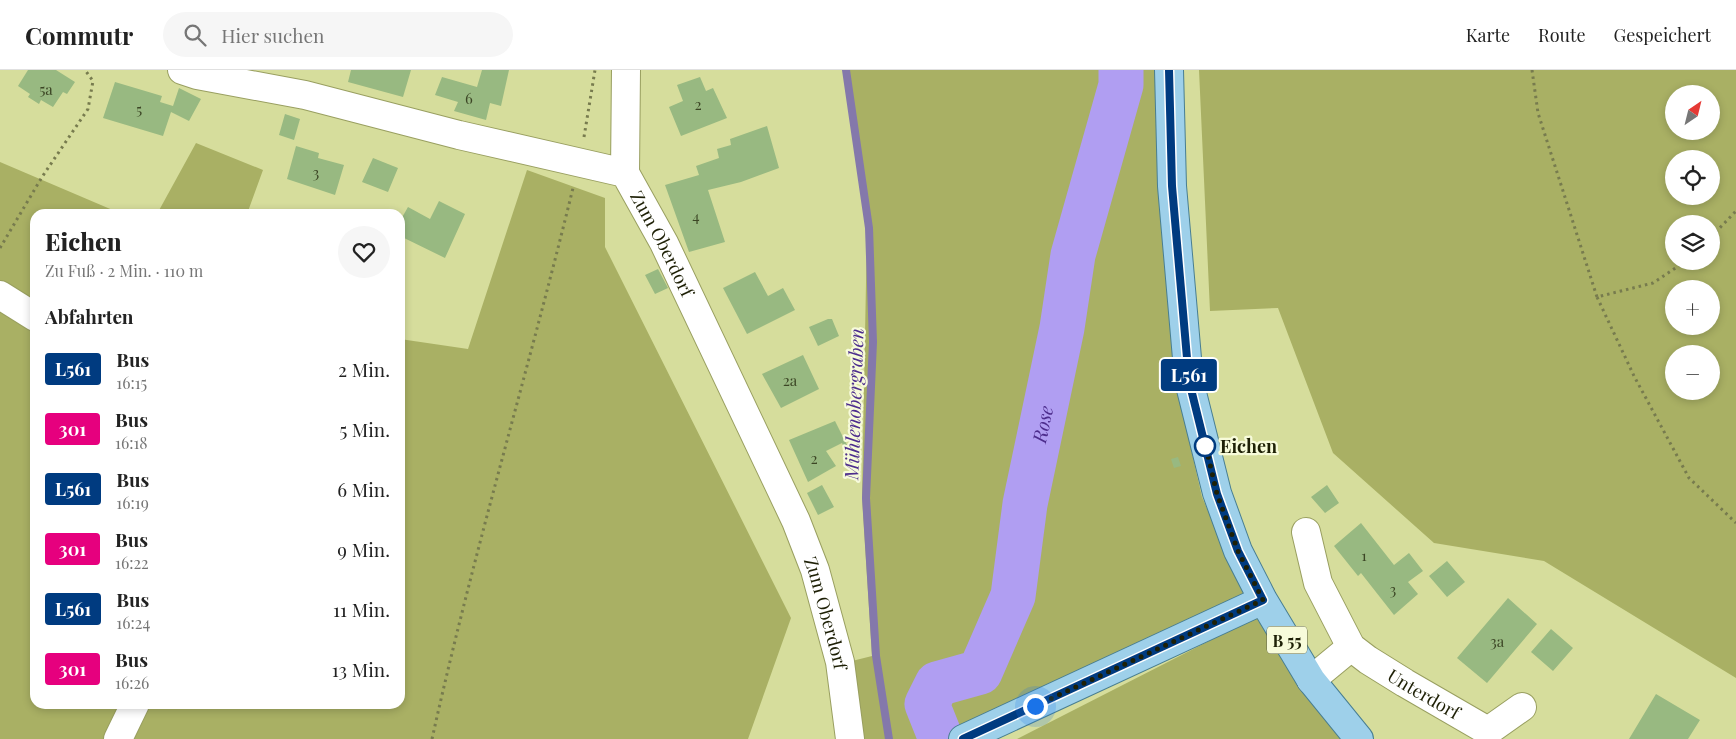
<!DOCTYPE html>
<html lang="de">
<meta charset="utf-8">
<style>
:root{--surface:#fff;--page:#f6f6f6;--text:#222;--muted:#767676;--line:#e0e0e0}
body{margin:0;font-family:"Playfair Display",serif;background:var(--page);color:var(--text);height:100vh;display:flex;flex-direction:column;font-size:19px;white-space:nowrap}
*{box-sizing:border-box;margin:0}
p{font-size:16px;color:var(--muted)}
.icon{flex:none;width:28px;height:28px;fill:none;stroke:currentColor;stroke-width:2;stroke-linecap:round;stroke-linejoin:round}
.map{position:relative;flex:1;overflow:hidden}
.side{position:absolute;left:30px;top:139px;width:375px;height:500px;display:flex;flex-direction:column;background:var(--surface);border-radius:15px;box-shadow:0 2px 8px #0003}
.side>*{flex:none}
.badge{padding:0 10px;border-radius:4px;font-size:18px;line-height:32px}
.needle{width:32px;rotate:35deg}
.fabs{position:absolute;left:1665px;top:15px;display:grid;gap:10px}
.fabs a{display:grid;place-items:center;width:55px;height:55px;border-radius:50%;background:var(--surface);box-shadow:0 2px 8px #0003;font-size:25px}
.you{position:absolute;width:25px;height:25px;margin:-12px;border:4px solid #fff;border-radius:50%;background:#1a73e8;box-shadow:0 0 0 8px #1a73e833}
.map>.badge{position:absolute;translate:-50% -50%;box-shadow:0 0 0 2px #fff}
h2{padding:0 15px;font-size:19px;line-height:45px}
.round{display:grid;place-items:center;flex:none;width:52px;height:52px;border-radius:26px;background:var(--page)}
.summary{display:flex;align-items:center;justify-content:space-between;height:85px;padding:0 15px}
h1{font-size:24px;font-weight:800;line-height:38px}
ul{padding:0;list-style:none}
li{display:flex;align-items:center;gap:15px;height:60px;padding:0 15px}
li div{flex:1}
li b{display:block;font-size:19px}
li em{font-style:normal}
li .badge{min-width:55px;font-weight:700;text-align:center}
header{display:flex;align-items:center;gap:30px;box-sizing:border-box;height:70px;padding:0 25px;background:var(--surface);border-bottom:1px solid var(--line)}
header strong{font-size:24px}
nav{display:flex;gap:28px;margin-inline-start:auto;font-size:18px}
.search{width:350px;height:45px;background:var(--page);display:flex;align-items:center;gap:12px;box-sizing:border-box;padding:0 18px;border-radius:28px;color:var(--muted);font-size:19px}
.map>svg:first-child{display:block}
.green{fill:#a9b064;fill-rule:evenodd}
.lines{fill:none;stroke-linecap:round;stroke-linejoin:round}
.stream{stroke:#8478ab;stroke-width:8}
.river{stroke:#b09ef2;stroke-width:45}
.building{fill:#98b981}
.minor-casing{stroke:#999f60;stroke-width:30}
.major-casing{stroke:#487e91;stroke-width:30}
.path{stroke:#777b4e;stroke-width:3;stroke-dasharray:2.5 4;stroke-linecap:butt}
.minor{stroke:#fff;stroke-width:28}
.major{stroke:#9ed0ea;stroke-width:28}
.line-casing{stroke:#fff;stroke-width:11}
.line{stroke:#003b80;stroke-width:8}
.walk{stroke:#1e2006;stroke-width:5;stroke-dasharray:0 9}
.stop-dot{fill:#fff;stroke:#003b80;stroke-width:2.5}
.labels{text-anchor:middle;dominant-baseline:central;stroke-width:4.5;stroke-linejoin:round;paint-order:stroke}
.number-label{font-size:15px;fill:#3c4625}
.shield{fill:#f7fbda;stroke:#5f6246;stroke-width:1}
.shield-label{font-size:16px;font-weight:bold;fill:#1e2006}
.street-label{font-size:18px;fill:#1e2006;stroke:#f7fbda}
.stop-label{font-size:18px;font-weight:bold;fill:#1e2006;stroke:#f7fbda;text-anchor:start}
.water-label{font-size:19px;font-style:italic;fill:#4d2d8d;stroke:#f7fbda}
</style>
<header>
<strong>Commutr</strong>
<div class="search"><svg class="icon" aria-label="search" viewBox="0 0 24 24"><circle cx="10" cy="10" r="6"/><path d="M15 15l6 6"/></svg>Hier suchen</div>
<nav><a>Karte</a><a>Route</a><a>Gespeichert</a></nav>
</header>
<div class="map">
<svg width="1736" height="669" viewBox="0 0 1736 669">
<rect width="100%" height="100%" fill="#d6dd9c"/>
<path class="green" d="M 845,0 L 1159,0 L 1177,318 L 1202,427 L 1245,526 L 943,669 L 862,669 L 852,591 L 872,586 L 862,426 L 867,159 Z
M 1199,0 L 1736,0 L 1736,608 L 1544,491 L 1434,473 L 1333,383 L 1278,238 L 1210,241 ZM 1674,24 L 1711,24 L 1711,61 L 1674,61 ZM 1674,89 L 1711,89 L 1711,126 L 1674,126 ZM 1674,154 L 1711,154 L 1711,191 L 1674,191 ZM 1674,219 L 1711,219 L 1711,256 L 1674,256 ZM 1674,284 L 1711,284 L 1711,321 L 1674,321 Z
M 196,73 L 263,100 L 247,144 L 157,144 Z
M 0,92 L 122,144 L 35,144 L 35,634 L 400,634 L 400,269 L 468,279 L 527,100 L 605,128 L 605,177 L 791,548 L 748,669 L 0,669 Z
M 1256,547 L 1302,621 L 1348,669 L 1017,669 Z"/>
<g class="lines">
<path class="stream" d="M 846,0 L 869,158 L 873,272 L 866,428 L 876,586 L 889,669"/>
<path class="river" id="s1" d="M 941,669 L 927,634 L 937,614 L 980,602 L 1013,526 L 1025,434 L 1062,258 L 1073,185 L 1121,15 L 1121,0"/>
</g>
<path class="building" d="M 28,0 L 56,0 L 75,12 L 67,24 L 63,22 L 53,37 L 41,30 L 39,34 L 28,27 L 30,24 L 18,16 Z
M 351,0 L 411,0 L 403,27 L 348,12 Z
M 482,0 L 509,0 L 501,36 L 490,33 L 486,50 L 454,41 L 458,32 L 435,25 L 442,7 L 477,17 Z
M 700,7 L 706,21 L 713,18 L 727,48 L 681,66 L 669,37 L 683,31 L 677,15 Z
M 115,12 L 162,26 L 160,32 L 173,36 L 179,18 L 201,29 L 189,51 L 171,42 L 163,66 L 103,48 Z
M 285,44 L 300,49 L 294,70 L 279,65 Z
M 767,56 L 779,98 L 741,112 L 708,120 L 725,172 L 689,182 L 665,115 L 699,105 L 696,96 L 719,88 L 717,79 L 731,75 L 730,69 Z
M 296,76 L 319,83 L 318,88 L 344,95 L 335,125 L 287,109 Z
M 373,88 L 398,98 L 388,122 L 362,112 Z
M 439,131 L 465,144 L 445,188 L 400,166 L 400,151 L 408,137 L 430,149 Z
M 658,199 L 668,218 L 655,224 L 645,205 Z
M 755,202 L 768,226 L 783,218 L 795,240 L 747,264 L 723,218 Z
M 828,249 L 832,249 L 839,266 L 818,276 L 809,257 Z
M 803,285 L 819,319 L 781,338 L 762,304 Z
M 835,351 L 848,377 L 844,377 L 842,373 L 826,381 L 836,396 L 808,412 L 789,370 Z
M 1178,387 L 1181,396 L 1174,398 L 1171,389 Z
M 822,415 L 834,437 L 818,445 L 807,423 Z
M 1327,415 L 1339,433 L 1325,443 L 1311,427 Z
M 1361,453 L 1394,495 L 1409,483 L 1423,501 L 1408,512 L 1418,524 L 1394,545 L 1361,503 L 1358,506 L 1334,476 Z
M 1447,491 L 1465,512 L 1447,527 L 1429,506 Z
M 1508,528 L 1537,554 L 1487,613 L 1457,588 Z
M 1551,559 L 1573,578 L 1553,601 L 1531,582 Z
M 1656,624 L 1700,650 L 1688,669 L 1629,669 Z"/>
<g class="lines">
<g class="minor-casing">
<g id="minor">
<path id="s2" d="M 182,0 L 197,5 L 305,25 L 459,65 L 625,103 L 664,173 L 796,451 L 815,500 L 840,592 L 850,669"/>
<path d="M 625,103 L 626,0"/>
<path d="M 0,225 L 35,247"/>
<path id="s3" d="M 1306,462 L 1318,513 L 1351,577 L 1368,590 L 1405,613 L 1488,661 L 1522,637"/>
<path d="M 1311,610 L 1351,577"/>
<path d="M 118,669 L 135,634"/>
</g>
</g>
<g class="major-casing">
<path id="major" d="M 1169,0 L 1172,116 L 1189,311 L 1217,423 L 1238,481 L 1263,530 L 1311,610 L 1359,669
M 963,669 L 1263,530"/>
</g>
<path class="path" d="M 1532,0 L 1538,43 L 1597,227
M 584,67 L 595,0
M 1711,167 L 1736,141
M 0,178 L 42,107 L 88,39 L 93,11 L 85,0
M 1686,191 L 1653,213 L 1597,227 L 1634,306 L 1689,408 L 1736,453
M 432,669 C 473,484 528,302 573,118"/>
<use href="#minor" class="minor"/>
<use href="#major" class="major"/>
</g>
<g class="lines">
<g class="line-casing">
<path id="line" d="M 963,669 L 1263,530 L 1238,481 L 1217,424 L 1189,311 L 1172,116 L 1169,0"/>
</g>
<use href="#line" class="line"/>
<path class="walk" d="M 1035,636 L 1263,530 L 1238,481 L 1217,424 L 1205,373 L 1205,376"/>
</g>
<circle class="stop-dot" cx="1205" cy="376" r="10"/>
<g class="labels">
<g class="number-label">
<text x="46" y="19">5a</text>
<text x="469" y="28">6</text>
<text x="698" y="34">2</text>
<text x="139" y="39">5</text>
<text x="316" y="102">3</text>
<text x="696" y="146">4</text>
<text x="790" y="310">2a</text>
<text x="814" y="388">2</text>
<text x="1364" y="485">1</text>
<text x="1393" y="519">3</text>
<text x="1497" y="571">3a</text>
</g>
<rect class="shield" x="1267" y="556.5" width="40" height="27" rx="4"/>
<g class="shield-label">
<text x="1287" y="570">B 55</text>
</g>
<g class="street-label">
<text stroke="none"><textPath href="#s2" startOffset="535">Zum Oberdorf</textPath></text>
<text stroke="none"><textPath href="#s2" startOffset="940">Zum Oberdorf</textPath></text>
<text stroke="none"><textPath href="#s3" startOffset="211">Unterdorf</textPath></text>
</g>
<g class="stop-label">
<text x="1220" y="376">Eichen</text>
</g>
<g class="water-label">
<text transform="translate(853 334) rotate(-88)">Mühlenobergraben</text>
<text stroke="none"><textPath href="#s1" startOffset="362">Rose</textPath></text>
</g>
</g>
</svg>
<div class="fabs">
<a><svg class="needle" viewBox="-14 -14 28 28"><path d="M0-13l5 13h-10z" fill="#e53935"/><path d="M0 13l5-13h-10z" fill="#767676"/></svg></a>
<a><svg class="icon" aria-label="locate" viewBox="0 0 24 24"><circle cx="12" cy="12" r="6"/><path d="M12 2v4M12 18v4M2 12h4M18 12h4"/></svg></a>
<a><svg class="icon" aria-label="layers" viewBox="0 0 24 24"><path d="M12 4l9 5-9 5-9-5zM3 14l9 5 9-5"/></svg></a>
<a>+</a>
<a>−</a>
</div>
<div class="you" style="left:1035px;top:636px"></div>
<b class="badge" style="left:1189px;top:305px;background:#003b80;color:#fff">L561</b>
<section class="side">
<div class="summary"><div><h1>Eichen</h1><p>Zu Fuß · 2 Min. · 110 m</p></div><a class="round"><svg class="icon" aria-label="heart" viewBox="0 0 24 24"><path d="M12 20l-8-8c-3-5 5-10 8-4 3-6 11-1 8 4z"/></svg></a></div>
<h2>Abfahrten</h2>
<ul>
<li><span class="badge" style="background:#003b80;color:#fff">L561</span><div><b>Bus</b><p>16:15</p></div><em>2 Min.</em></li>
<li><span class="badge" style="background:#e6007e;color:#fff">301</span><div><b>Bus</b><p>16:18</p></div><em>5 Min.</em></li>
<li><span class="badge" style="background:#003b80;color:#fff">L561</span><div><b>Bus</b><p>16:19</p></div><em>6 Min.</em></li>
<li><span class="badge" style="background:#e6007e;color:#fff">301</span><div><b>Bus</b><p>16:22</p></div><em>9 Min.</em></li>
<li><span class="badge" style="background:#003b80;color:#fff">L561</span><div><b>Bus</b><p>16:24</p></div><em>11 Min.</em></li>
<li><span class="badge" style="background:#e6007e;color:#fff">301</span><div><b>Bus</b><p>16:26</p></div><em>13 Min.</em></li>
</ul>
</section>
</div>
